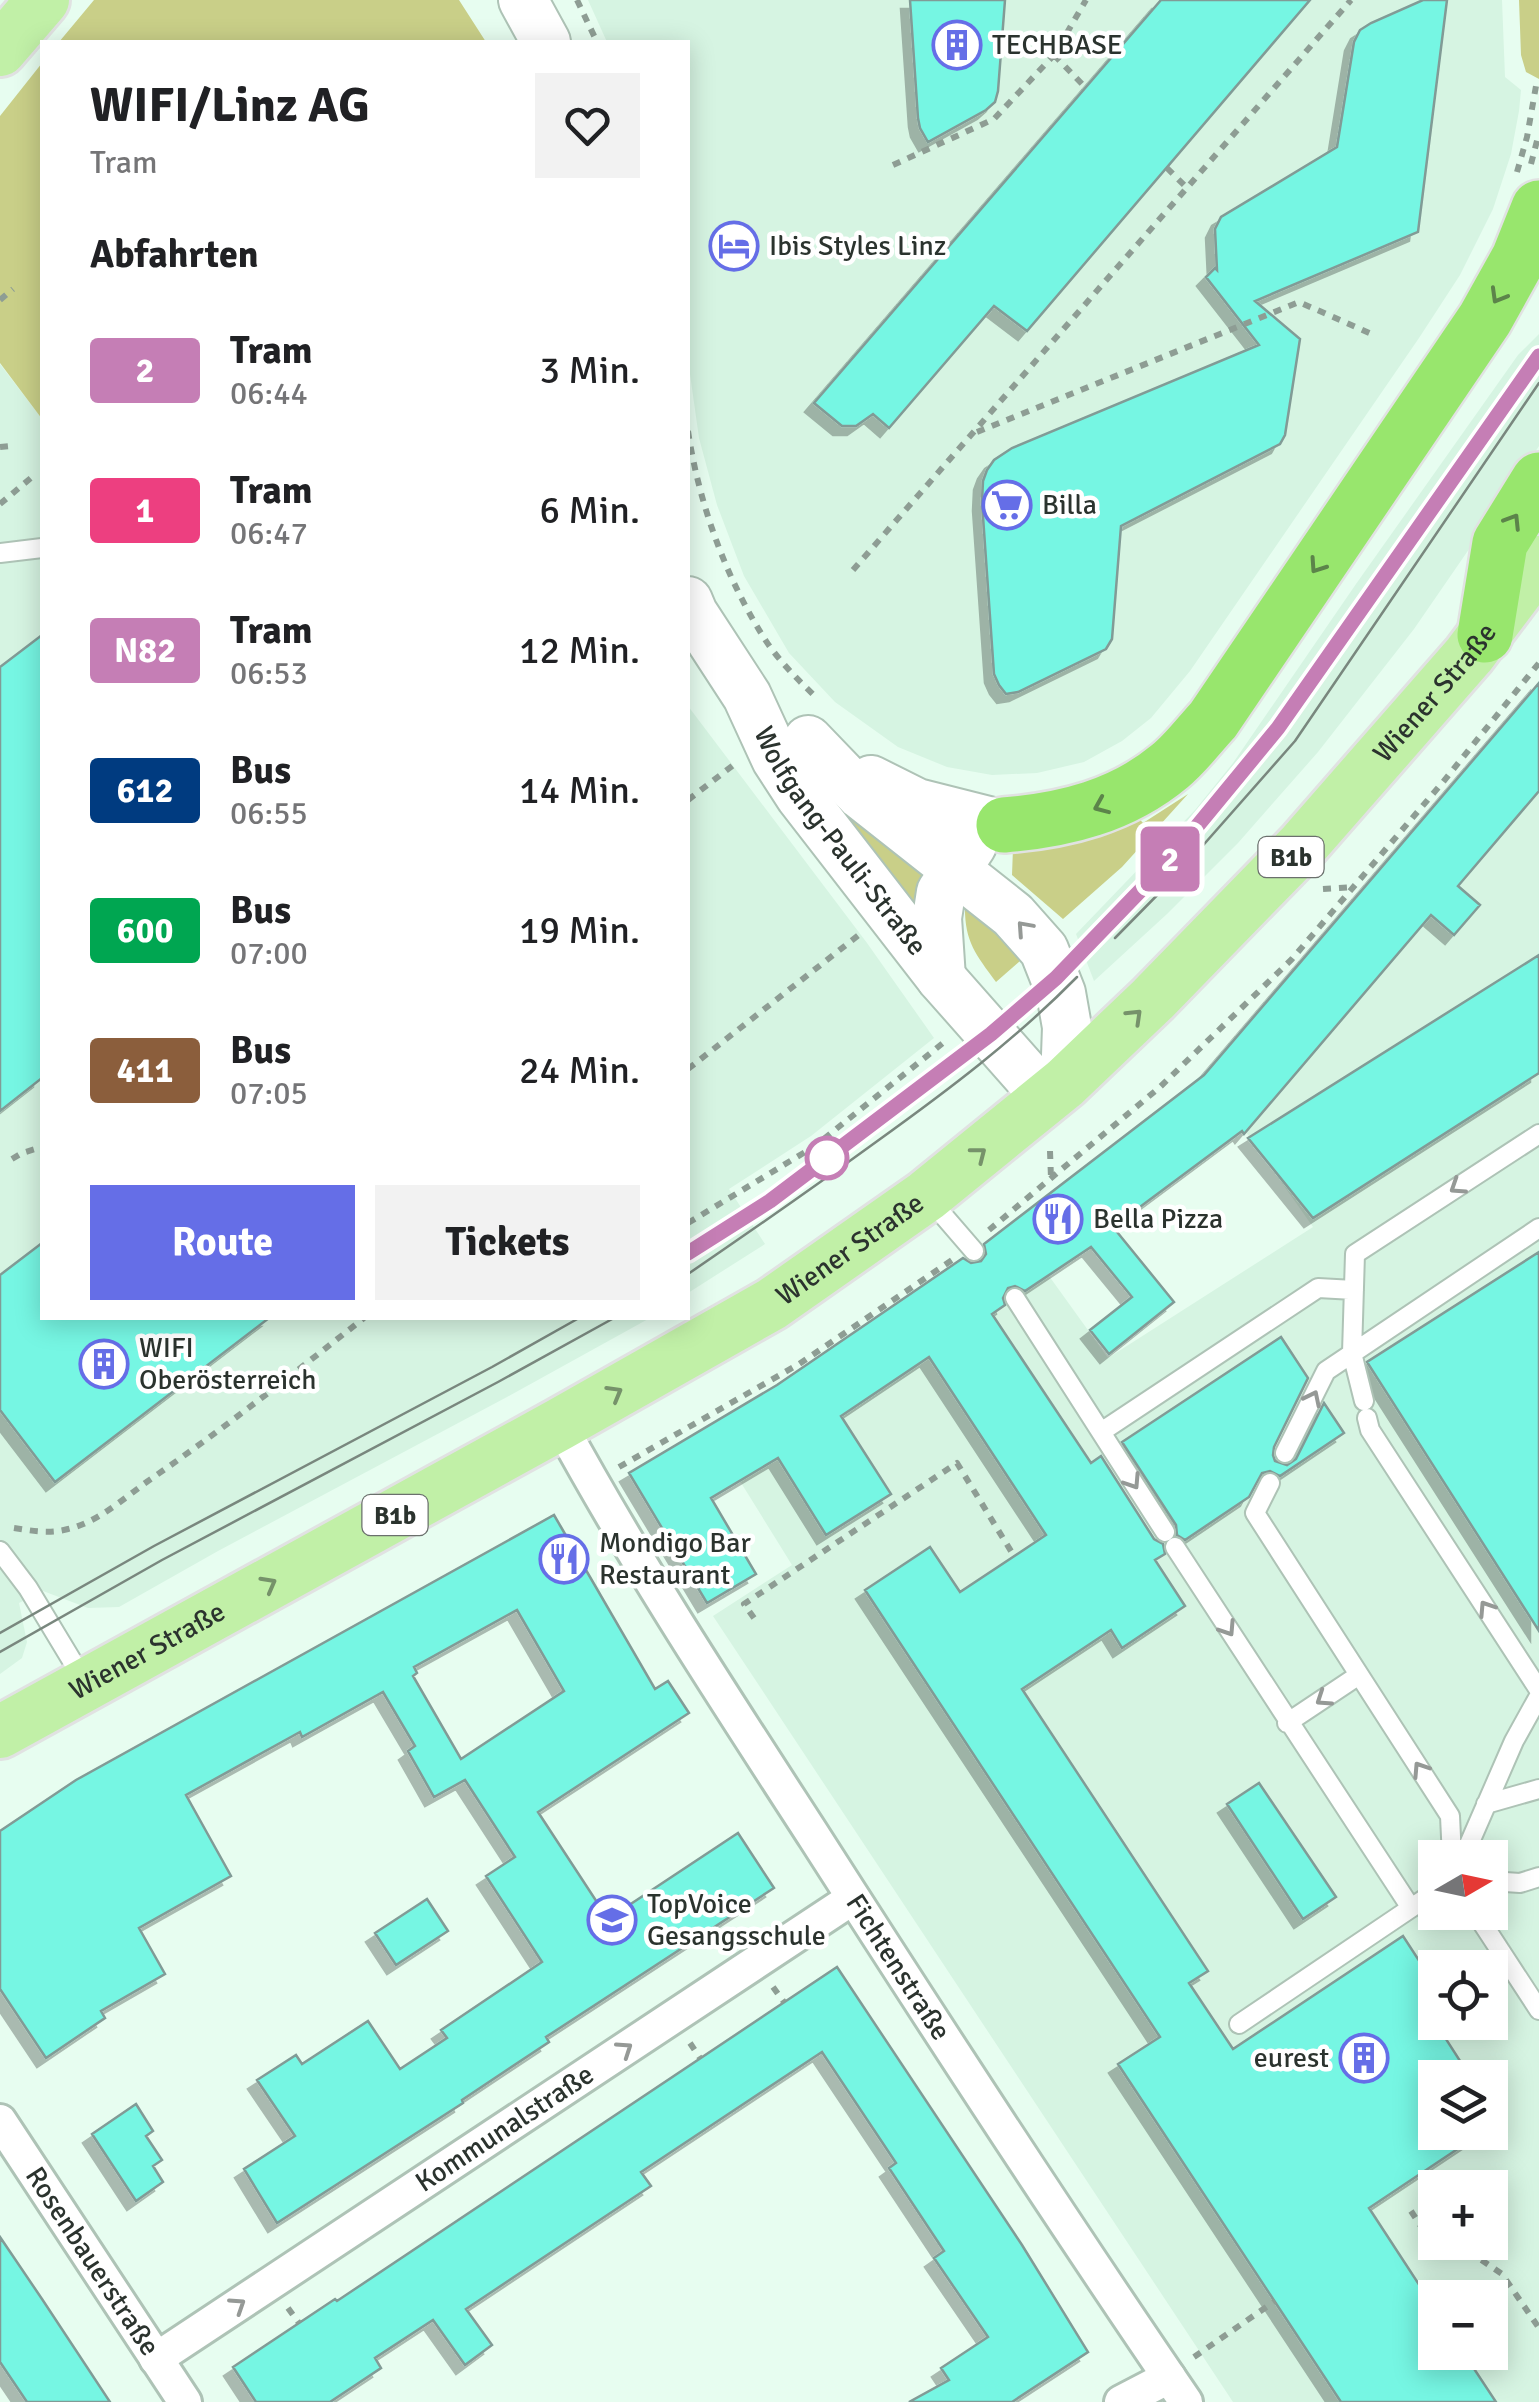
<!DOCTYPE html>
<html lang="de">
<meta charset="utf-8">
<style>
:root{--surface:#fff;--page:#f2f2f2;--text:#202124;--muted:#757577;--accent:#656ee7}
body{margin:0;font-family:Signika,sans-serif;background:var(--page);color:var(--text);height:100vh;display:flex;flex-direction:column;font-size:38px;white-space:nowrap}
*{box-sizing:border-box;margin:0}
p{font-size:32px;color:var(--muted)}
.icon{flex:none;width:55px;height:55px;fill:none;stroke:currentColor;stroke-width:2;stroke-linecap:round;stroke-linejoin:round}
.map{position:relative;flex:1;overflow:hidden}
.sheet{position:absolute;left:40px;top:40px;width:650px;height:1280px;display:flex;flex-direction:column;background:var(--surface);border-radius:0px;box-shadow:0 5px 25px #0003}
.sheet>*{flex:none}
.badge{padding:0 20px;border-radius:8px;font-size:35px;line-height:65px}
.needle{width:65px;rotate:81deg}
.tools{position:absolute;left:1418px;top:1840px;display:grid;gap:20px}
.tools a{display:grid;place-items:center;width:90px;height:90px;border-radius:0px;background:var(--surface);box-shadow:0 5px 25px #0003;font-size:50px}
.map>.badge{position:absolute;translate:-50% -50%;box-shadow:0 0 0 5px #fff}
h2{padding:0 50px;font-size:38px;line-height:90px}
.round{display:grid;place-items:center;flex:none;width:105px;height:105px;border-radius:0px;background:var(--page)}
.overview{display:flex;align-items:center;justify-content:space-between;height:170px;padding:0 50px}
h1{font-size:48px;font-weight:700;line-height:75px}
.button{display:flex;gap:20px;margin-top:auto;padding:20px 50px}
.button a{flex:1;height:115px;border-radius:0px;background:var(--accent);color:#fff;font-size:40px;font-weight:700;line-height:115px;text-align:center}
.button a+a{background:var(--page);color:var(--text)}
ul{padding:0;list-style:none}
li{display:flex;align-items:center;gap:30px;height:140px;padding:0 50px}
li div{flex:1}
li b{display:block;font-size:38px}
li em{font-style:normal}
li .badge{min-width:110px;font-weight:700;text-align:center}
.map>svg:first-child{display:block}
.built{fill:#d6f4e2;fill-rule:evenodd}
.green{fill:#c9cf88}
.building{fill:#76f6e3;stroke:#819b96;stroke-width:2.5;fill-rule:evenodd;filter:url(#shadow)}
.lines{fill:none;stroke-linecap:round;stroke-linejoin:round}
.lane-casing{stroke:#aec3b6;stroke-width:22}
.street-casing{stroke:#aec3b6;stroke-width:38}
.secondary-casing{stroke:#aec3b6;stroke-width:52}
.primary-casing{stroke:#e1e2e2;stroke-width:58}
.highway-casing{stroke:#e1e2e2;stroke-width:60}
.path{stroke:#8e9d94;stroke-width:6;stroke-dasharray:8 8;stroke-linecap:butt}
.lane{stroke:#fff;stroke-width:18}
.street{stroke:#fff;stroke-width:32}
.secondary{stroke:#fff;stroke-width:48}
.primary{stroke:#c1f0a7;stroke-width:52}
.highway{stroke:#98e66d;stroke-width:55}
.tram{stroke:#79877e;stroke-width:2.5}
.oneway{stroke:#5c844a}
.oneway2{stroke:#959996}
.oneway3{stroke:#76926a}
.line-casing{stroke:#fff;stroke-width:22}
.line{stroke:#c57eb5;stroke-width:15}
.stop-dot{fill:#fff;stroke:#c57eb5;stroke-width:5}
.labels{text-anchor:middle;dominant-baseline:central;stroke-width:9;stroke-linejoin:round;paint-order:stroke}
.shield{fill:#fff;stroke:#6b706d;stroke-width:2.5}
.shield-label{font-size:25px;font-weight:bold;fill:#2b332e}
.poi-label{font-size:28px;fill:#2b332e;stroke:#fff;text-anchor:start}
.street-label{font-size:28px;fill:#2b332e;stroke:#fff}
</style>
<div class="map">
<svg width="1539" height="2402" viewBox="0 0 1539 2402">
<defs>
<filter id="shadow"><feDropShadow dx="-9" dy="9" stdDeviation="0" flood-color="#0004"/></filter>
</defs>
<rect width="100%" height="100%" fill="#e7fdf0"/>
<path class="built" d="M 588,0 L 1502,0 L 1505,77 L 1521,90 L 1519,111 L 1511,154 L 1493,209 L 1460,275 L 1419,338 L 1190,671 L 1151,718 L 1122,741 L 1084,762 L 1037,773 L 992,775 L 947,767 L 898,747 L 835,702 L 789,653 L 744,576 L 717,505 L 699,438 L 688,360 L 688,42 L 607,42 Z
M 1539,334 L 1539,446 L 1518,478 L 1414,629 L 1318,752 L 1238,843 L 1167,914 L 1094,981 L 1076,934 L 1195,810 L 1233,763 L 1356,584 L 1518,355 Z
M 0,364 L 42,419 L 42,1318 L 650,1318 L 507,1397 L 218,1551 L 119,1607 L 88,1608 L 43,1591 L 19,1603 L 27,1642 L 22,1658 L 0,1674 Z
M 1539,682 L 1539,2402 L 1233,2402 L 713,1616 L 792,1565 L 707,1428 L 779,1385 L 1016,1230 L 1108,1358 L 1313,1227 L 1205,1074 ZM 1435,1858 L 1490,1858 L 1490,1912 L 1435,1912 ZM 1435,1968 L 1490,1968 L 1490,2022 L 1435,2022 ZM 1435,2078 L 1490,2078 L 1490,2132 L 1435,2132 ZM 1435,2188 L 1490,2188 L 1490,2242 L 1435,2242 ZM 1435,2298 L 1490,2298 L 1490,2352 L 1435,2352 Z
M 688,706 L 867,943 L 934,1038 L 811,1136 L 729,1189 L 765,1244 L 688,1293 Z"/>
<path class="green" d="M 94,0 L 459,0 L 486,42 L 59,42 Z
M 1519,0 L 1539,0 L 1539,79 L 1526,72 L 1521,55 Z
M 42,63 L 42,419 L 0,363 L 0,116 Z
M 836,794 L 932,871 L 916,911 L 835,806 Z
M 1188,794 L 1122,867 L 1063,919 L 1012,875 L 1013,848 L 1134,813 L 1143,823 Z
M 965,903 L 1027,955 L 996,982 C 975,953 964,941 965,903 Z"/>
<path class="building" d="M 910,0 L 1005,0 L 998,91 L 995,102 L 986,110 L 928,142 L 920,128 L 918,118 Z
M 1161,0 L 1310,0 L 1027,331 L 994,306 L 889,428 L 873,414 L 856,426 L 842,426 L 814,403 Z
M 1423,0 L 1447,0 L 1418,232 L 1255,301 L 1300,339 L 1285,435 L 1280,444 L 1121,526 L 1112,639 L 1106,649 L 1018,692 L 1006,694 L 999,685 L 994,674 L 982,502 L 983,481 L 987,470 L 994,460 L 1012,448 L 1259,345 L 1206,277 L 1215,268 L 1217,270 L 1215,229 L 1221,217 L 1337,147 L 1354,42 L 1360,30 L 1371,23 Z
M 42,635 L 42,1078 L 0,1111 L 0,667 Z
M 1539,683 L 1539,791 L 1458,886 L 1480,905 L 1454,935 L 1431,915 L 1244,1134 L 1242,1131 L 1113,1227 L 1174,1302 L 1109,1354 L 1090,1330 L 1132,1297 L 1091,1247 L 1025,1291 L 1015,1286 L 1008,1288 L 1003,1298 L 1005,1305 L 992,1314 L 1091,1463 L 1101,1456 L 1154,1539 L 1163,1544 L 1165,1554 L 1155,1560 L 1185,1606 L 1122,1648 L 1111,1630 L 1022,1689 L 1208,1971 L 1189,1983 L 1233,2049 L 1403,1936 L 1435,1985 L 1435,2022 L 1471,2078 L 1435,2078 L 1435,2132 L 1483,2132 L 1369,2208 L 1435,2309 L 1435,2352 L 1463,2352 L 1496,2402 L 1341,2402 L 1118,2064 L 1160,2037 L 865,1590 L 930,1547 L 960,1592 L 1046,1535 L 929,1357 L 841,1416 L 891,1494 L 826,1535 L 778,1458 L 711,1498 L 756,1574 L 707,1603 L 629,1473 L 777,1385 L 963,1258 L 971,1263 L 981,1261 L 986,1254 L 984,1244 L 1204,1075 Z
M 1539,955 L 1539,1073 L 1313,1218 L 1248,1138 Z
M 42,1243 L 42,1318 L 269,1318 L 55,1482 L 0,1410 L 0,1275 Z
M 1539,1252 L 1539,1631 L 1367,1362 Z
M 1281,1337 L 1308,1378 L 1274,1447 L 1273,1455 L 1275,1461 L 1287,1465 L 1296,1459 L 1324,1403 L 1344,1433 L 1280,1476 L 1270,1471 L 1262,1473 L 1249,1497 L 1185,1540 L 1177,1535 L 1176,1525 L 1122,1442 Z
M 554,1515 L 655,1689 L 668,1681 L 689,1713 L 538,1812 L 608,1919 L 738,1833 L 774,1888 L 546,2037 L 549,2042 L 462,2100 L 463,2103 L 277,2223 L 244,2169 L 295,2136 L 257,2080 L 296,2055 L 302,2064 L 368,2021 L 400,2069 L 447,2038 L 441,2030 L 542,1962 L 486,1876 L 515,1857 L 465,1780 L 434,1797 L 408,1751 L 415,1746 L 383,1692 L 302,1737 L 300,1732 L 186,1795 L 231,1876 L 139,1928 L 165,1974 L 101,2011 L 105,2018 L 46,2058 L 0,1989 L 0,1831 L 76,1780 ZM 517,1610 L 564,1691 L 461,1759 L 413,1676 L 417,1673 L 414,1667 Z
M 1259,1783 L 1336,1897 L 1303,1919 L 1227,1804 Z
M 427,1899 L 448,1931 L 396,1965 L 375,1933 Z
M 837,1967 L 1022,2245 L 1088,2352 L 1012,2402 L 909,2402 L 949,2380 L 941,2368 L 988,2337 L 934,2258 L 944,2251 L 889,2168 L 896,2163 L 822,2052 L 641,2172 L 651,2186 L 466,2309 L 492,2345 L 465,2365 L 433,2320 L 375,2358 L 381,2368 L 330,2402 L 256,2402 L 233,2367 L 335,2299 L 337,2301 Z
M 136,2104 L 153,2131 L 146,2136 L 162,2160 L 153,2166 L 163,2182 L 136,2201 L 92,2134 Z
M 0,2237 L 42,2299 L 110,2402 L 27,2402 L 0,2362 Z"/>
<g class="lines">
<g class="lane-casing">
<path id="lane" d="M 0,553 L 42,548
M 930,1200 L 974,1251
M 1015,1298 L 1165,1532
M 1364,1401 L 1352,1353 L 1355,1254 L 1539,1134
M 1367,1418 L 1370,1430 L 1539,1690
M 1101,1432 L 1318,1288 L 1354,1290
M 1285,1453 L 1326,1371 L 1539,1228
M 1270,1483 L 1255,1513 L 1450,1816 L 1452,1858
M 1175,1547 L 1411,1908 L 1435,1892
M 0,1551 L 28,1588 L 83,1679
M 1287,1723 L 1359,1675
M 1486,1804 L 1539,1789
M 1463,1858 L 1514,1741 L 1539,1696
M 1490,1881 L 1520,1883 L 1539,1877
M 1475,1912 L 1539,2010
M 1239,2024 L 1411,1908"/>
</g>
<g class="street-casing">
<g id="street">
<path id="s1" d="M 560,1424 C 638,1567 727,1702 815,1838 C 936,2027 1059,2216 1186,2402"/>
<path id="s2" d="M 0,2121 L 185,2402"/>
<path id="s3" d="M 156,2359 L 853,1898"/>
<path d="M 1121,2402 L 1169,2377"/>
</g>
</g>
<g class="secondary-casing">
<g id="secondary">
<path d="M 523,0 L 546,42"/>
<path id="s4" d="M 688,601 L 693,613 L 747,696 L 776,759 L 800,796 L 941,978 L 1047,1098"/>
<path d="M 808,740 L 861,795 L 1013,915 L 1044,950 L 1061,993 L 1067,1027 L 1065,1083"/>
<path d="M 871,780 L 917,803 L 1004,825"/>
<path d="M 941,978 L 937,918 L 941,892 L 972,845"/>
</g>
</g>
<g class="primary-casing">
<g id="primary">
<path d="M 0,50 L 43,0"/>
<path id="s5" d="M 0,1732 L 560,1424 L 772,1304 L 926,1196 L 1065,1083 L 1153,999 L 1301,847 L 1469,655 L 1539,562"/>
</g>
</g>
<g class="highway-casing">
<path id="highway" d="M 1485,635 L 1500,543 L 1539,480
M 1004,825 C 1065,820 1122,806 1170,766 C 1186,753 1199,735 1213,720 L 1485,319 L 1519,258 L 1539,208"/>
</g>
<path class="path" d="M 577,0 L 597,42
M 1054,55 L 1085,87
M 1531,164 L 1539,133
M 893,165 L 994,119 L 1054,55 L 1086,0
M 1167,168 L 1187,188
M 1517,172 L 1527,137 L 1536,86 L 1539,86
M 0,300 L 13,289
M 688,431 C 699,504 726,579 766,641 C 780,662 800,682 818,699
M 977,432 L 1299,302 L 1374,335
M 0,447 L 10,446
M 0,504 L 32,477
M 853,570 L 1351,0
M 688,800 L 736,763
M 1323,889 L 1353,887
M 688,1069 L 860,934
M 1050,1151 L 1051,1178
M 12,1159 L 22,1153 L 42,1147
M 688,1223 L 815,1146 L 943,1043
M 989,1230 L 1160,1087 L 1292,959 L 1443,782 L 1539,663
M 619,1467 L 799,1364 L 952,1260
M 14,1528 C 33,1531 50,1534 68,1529 C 98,1522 123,1499 148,1481 C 222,1430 293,1374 364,1318
M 754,1618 L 744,1604 L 957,1463 L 1014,1556
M 773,1987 L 784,2002
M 690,2043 L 700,2058
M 1411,2211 L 1422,2228 L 1435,2236
M 1455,2242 L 1502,2274 L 1539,2328
M 288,2308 L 299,2323
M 1194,2357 L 1275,2301"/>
<use href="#lane" class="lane"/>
<use href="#street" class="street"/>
<use href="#secondary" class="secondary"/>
<use href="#primary" class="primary"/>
<use href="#highway" class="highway"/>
<path class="tram" d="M 1115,938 L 1176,876 L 1295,741 L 1539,383
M 688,1253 L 770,1201 L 991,1034 L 1056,977 L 1166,864 L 1278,728 L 1539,355
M 688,1274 C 751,1231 814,1187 876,1142 C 947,1091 1015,1040 1077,977
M 0,1633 L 154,1546 L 492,1367 L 579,1318
M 0,1652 L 162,1560 L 498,1382 L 614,1318"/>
</g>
<defs><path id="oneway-chevron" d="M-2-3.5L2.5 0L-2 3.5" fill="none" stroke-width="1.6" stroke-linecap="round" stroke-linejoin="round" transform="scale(2.5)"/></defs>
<g class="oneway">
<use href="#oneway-chevron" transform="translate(1498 296) rotate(120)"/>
<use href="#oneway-chevron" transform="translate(1513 521) rotate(-58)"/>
<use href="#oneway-chevron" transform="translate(1317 566) rotate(124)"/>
<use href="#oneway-chevron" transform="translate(1101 806) rotate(157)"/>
</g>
<g class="oneway2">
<use href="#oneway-chevron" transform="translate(1024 928) rotate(-132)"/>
<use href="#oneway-chevron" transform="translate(1457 1187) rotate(147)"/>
<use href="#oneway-chevron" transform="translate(1313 1398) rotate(-64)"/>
<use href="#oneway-chevron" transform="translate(1133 1482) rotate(57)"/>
<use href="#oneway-chevron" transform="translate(1486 1608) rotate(-123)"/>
<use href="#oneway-chevron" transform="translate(1228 1629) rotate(57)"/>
<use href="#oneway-chevron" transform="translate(1323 1699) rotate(146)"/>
<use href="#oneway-chevron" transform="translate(1420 1769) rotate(-123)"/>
<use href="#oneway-chevron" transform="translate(625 2049) rotate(-34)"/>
<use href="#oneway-chevron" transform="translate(238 2305) rotate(-33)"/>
</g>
<g class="oneway3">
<use href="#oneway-chevron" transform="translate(1135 1016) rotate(-44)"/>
<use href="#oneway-chevron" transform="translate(979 1154) rotate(-38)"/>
<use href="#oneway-chevron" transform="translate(615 1393) rotate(-30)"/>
<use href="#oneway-chevron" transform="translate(269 1584) rotate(-29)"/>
</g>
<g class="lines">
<g class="line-casing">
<path id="line" d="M 688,1253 L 770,1201 L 991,1034 L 1056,978 L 1166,864 L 1278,728 L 1539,356"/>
</g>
<use href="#line" class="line"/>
</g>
<defs>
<g id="building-ring" transform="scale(2.5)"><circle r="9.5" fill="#fff" stroke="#656ee7" stroke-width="1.5"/><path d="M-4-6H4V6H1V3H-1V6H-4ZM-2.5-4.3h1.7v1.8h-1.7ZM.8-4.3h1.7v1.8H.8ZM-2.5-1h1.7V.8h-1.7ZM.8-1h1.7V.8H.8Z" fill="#656ee7"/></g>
<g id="hotel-ring" transform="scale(2.5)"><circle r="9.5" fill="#fff" stroke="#656ee7" stroke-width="1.5"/><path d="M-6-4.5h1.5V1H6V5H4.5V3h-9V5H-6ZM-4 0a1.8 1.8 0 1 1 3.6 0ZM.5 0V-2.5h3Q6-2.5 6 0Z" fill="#656ee7"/></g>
<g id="supermarket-ring" transform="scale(2.5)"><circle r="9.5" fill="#fff" stroke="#656ee7" stroke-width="1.5"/><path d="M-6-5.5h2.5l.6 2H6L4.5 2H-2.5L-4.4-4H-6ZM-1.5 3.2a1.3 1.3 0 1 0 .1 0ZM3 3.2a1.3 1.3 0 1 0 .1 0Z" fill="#656ee7"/></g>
<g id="restaurant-ring" transform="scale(2.5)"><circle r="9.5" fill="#fff" stroke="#656ee7" stroke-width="1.5"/><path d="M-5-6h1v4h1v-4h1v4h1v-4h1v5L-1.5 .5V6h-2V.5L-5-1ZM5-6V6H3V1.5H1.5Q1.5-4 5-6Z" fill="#656ee7"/></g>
<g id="school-ring" transform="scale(2.5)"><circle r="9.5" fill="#fff" stroke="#656ee7" stroke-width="1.5"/><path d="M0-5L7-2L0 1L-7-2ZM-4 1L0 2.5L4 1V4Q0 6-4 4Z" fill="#656ee7"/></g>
</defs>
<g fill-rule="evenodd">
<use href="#building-ring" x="957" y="45"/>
<use href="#hotel-ring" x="734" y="246"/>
<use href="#supermarket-ring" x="1007" y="505"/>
<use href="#restaurant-ring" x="1058" y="1219"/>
<use href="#building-ring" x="104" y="1364"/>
<use href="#restaurant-ring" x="564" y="1559"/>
<use href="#school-ring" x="612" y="1920"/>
<use href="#building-ring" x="1364" y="2058"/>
</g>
<circle class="stop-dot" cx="827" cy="1158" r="20"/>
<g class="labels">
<g class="shield">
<rect x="1258.5" y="837" width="65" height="40" rx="8"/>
<rect x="362.5" y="1495" width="65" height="40" rx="8"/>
</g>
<g class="shield-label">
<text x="1291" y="857">B1b</text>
<text x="395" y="1515">B1b</text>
</g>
<g class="poi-label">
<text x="992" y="45">TECHBASE</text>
<text x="769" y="246">Ibis Styles Linz</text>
<text x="1042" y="505">Billa</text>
<text x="1093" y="1219">Bella Pizza</text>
<text x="139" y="1348">WIFI<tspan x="139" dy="32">Oberösterreich</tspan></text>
<text x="599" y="1543">Mondigo Bar<tspan x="599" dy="32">Restaurant</tspan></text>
<text x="647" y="1904">TopVoice<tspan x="647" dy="32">Gesangsschule</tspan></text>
<text x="1329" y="2058" text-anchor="end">eurest</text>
</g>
<g class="street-label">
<text stroke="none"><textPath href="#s5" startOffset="1788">Wiener Straße</textPath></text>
<text stroke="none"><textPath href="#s4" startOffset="285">Wolfgang-Pauli-Straße</textPath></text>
<text stroke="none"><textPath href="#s5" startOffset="978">Wiener Straße</textPath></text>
<text stroke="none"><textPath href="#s5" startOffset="168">Wiener Straße</textPath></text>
<text stroke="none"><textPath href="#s1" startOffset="640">Fichtenstraße</textPath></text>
<text stroke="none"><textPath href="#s3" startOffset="418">Kommunalstraße</textPath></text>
<text stroke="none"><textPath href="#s2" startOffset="168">Rosenbauerstraße</textPath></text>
</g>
</g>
</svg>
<div class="tools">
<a><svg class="needle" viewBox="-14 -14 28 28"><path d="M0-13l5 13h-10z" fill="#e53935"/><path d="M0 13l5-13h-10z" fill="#757577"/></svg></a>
<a><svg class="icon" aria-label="locate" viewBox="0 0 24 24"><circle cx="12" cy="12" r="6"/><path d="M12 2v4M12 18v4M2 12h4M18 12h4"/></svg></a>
<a><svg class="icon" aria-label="layers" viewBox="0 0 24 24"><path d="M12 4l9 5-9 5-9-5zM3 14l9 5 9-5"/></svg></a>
<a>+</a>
<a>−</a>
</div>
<b class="badge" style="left:1170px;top:859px;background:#c57eb5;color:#fff">2</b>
<section class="sheet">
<div class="overview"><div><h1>WIFI/Linz AG</h1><p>Tram</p></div><a class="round"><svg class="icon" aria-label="heart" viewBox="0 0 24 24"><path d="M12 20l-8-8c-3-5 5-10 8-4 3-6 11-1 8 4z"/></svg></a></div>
<h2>Abfahrten</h2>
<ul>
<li><span class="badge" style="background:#c57eb5;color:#fff">2</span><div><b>Tram</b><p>06:44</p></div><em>3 Min.</em></li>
<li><span class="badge" style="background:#ed3f80;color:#fff">1</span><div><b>Tram</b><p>06:47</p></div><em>6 Min.</em></li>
<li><span class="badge" style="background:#c57eb5;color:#fff">N82</span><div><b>Tram</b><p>06:53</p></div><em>12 Min.</em></li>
<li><span class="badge" style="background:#003b80;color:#fff">612</span><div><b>Bus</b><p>06:55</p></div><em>14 Min.</em></li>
<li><span class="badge" style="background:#00a651;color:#fff">600</span><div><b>Bus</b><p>07:00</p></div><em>19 Min.</em></li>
<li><span class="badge" style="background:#8b5e3c;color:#fff">411</span><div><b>Bus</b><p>07:05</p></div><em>24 Min.</em></li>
</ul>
<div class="button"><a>Route</a><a>Tickets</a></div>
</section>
</div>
